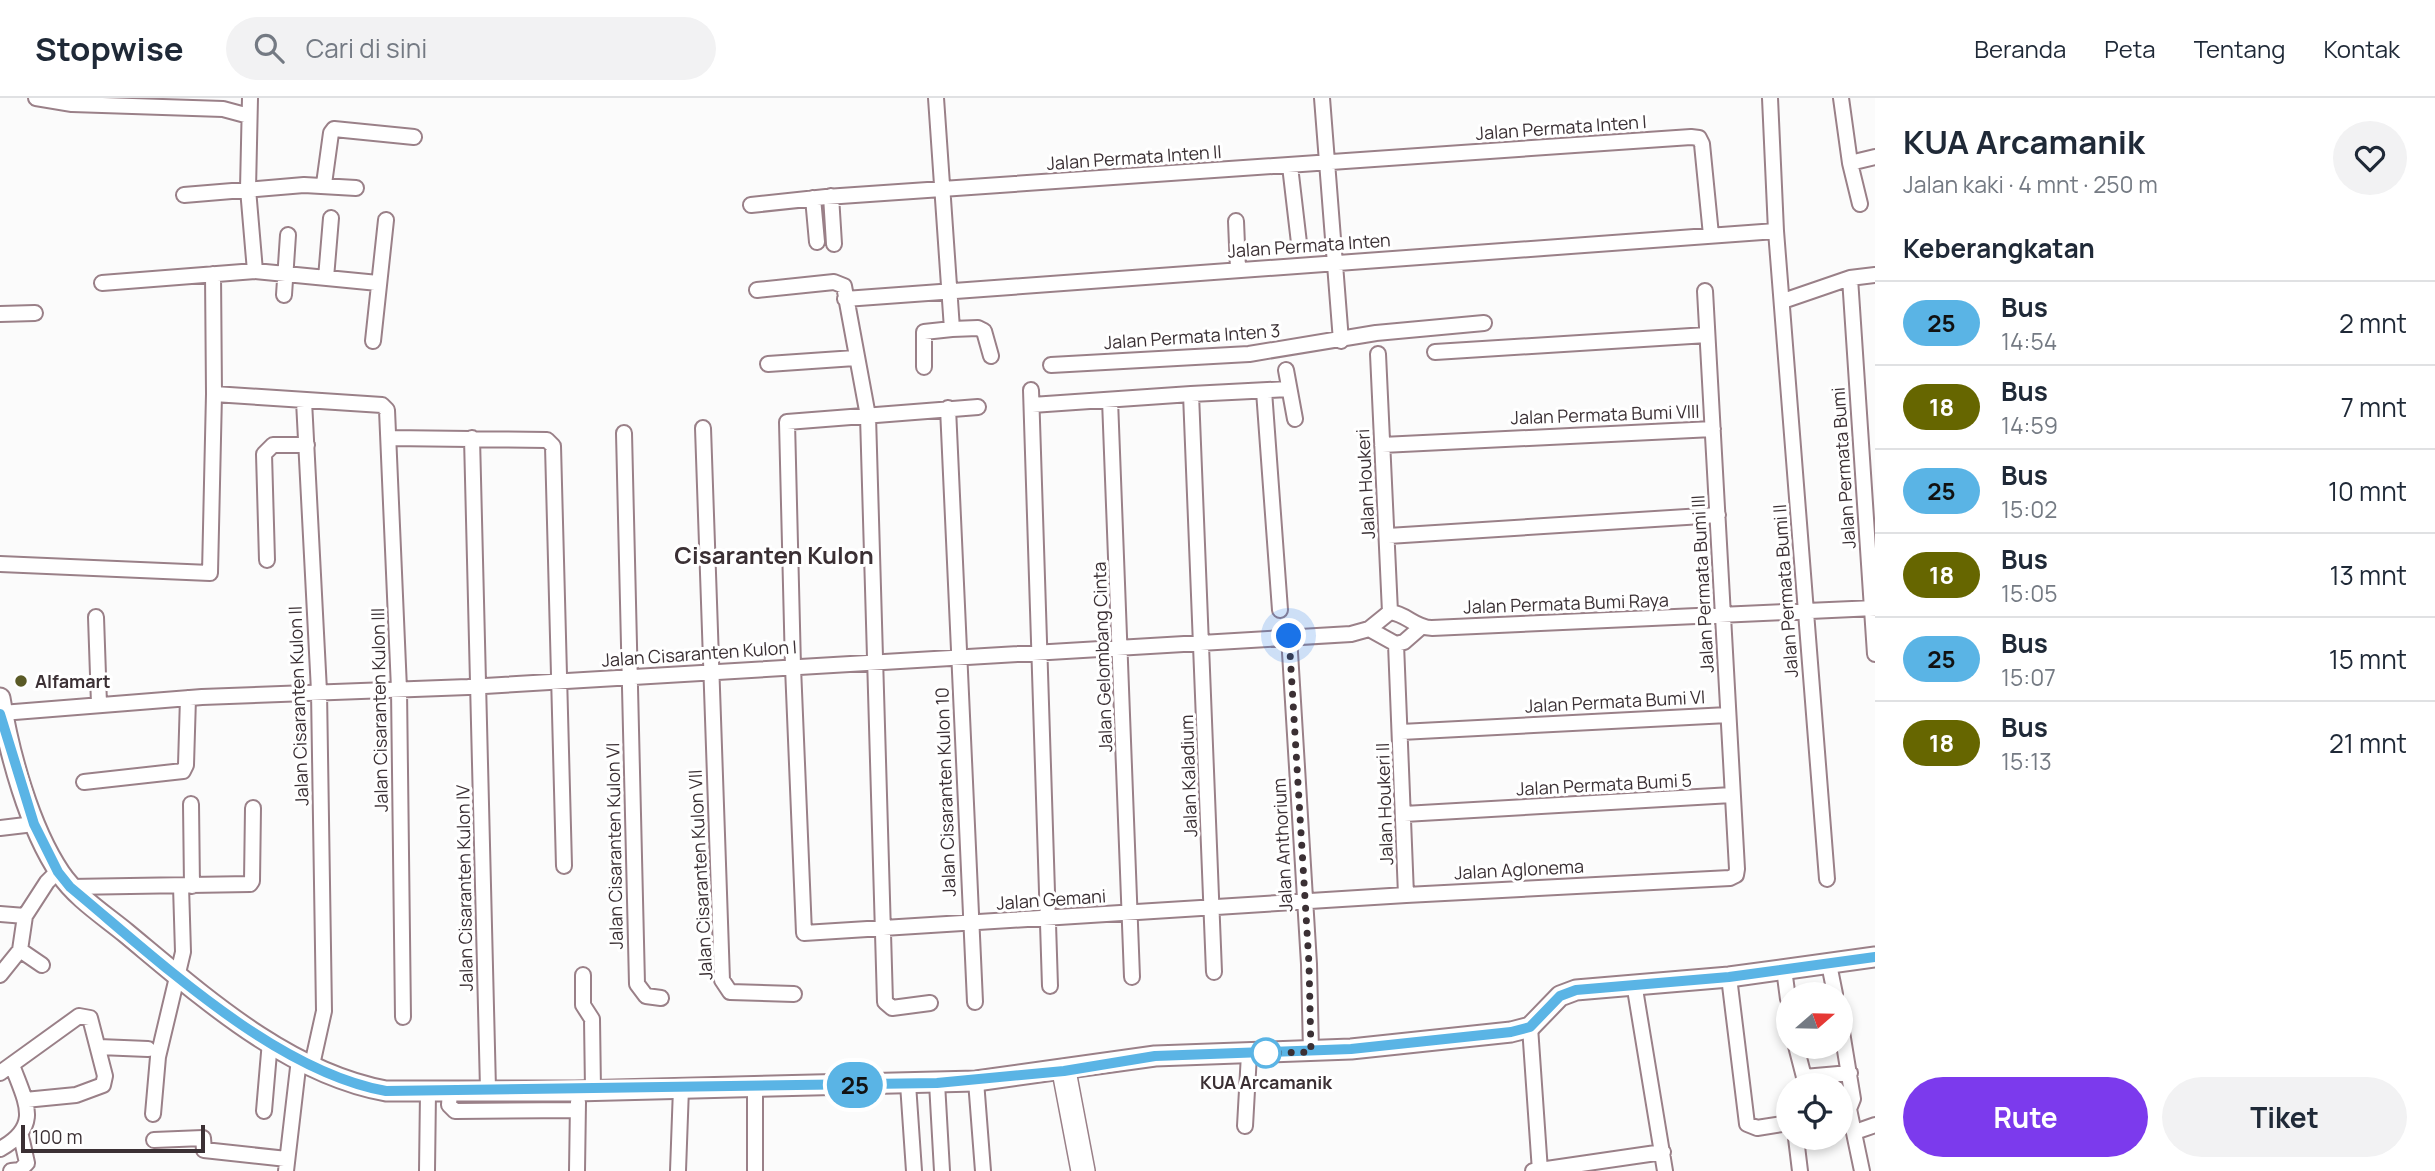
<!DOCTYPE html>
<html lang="id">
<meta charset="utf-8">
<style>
:root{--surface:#fff;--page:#f2f2f3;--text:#1f2937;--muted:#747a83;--line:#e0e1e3;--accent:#7c3aed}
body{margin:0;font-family:Manrope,sans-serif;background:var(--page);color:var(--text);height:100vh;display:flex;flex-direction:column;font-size:26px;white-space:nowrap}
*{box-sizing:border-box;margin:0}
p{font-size:23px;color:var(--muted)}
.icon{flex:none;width:38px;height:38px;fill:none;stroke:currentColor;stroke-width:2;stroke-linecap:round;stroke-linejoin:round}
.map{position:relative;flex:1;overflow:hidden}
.panel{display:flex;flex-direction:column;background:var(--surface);width:560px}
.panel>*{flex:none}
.badge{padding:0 14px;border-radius:23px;font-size:24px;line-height:46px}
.needle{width:46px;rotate:70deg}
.buttons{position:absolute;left:1776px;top:884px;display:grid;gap:14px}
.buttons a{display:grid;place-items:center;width:77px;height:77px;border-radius:50%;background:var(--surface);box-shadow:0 4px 10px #0003;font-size:35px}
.scale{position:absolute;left:21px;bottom:18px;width:184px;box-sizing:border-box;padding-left:7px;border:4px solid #3b3034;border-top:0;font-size:19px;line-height:24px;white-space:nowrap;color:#3b3034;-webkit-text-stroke:5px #fff;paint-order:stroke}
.you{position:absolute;width:35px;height:35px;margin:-18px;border:5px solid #fff;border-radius:50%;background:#1a73e8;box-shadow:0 0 0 10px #1a73e833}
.map>.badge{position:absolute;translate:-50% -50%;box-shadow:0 0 0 4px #fff}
h2{padding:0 28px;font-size:26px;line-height:63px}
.round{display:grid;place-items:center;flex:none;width:74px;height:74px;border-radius:37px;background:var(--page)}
.headline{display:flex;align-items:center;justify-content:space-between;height:119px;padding:0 28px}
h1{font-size:33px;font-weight:700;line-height:52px}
.cta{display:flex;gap:14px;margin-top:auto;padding:14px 28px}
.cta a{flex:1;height:80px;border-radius:42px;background:var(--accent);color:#fff;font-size:28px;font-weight:700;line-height:80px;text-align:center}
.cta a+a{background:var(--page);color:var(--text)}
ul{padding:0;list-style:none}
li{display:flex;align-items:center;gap:21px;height:84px;padding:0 28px;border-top:2px solid var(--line)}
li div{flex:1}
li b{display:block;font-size:26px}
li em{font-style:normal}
li .badge{min-width:77px;font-weight:700;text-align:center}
header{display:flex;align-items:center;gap:42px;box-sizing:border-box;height:98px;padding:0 35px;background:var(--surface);border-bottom:2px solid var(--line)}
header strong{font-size:33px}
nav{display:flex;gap:38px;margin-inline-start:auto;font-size:24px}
.search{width:490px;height:63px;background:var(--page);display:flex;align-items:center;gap:18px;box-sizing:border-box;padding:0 24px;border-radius:38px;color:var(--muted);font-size:26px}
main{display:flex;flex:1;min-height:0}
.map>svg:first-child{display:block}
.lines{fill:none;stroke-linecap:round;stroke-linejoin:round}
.minor-casing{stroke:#9a8088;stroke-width:18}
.secondary-casing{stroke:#9a8088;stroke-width:23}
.primary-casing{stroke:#9a8088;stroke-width:26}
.minor{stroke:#fff;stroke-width:14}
.secondary{stroke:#fff;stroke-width:19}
.primary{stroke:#fff;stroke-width:23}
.line-casing{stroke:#fff;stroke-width:16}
.line{stroke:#5ab4e5;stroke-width:10}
.walk{stroke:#3b3034;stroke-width:7;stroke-dasharray:0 12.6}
.poi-dot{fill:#5a5a26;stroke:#fff;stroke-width:2.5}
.stop-dot{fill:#fff;stroke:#5ab4e5;stroke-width:3.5}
.labels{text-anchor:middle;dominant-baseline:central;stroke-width:6;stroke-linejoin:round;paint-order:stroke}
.street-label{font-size:18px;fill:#3b3034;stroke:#fff}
.poi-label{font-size:18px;font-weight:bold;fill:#3b3034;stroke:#fff;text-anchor:start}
.stop-label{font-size:18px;font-weight:bold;fill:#3b3034;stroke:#fff}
.district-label{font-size:24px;font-weight:bold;fill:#3b3034;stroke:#fff}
</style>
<header>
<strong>Stopwise</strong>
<div class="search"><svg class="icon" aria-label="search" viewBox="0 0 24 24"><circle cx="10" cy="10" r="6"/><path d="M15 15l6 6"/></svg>Cari di sini</div>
<nav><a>Beranda</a><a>Peta</a><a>Tentang</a><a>Kontak</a></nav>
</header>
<main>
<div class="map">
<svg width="1875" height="1073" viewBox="0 0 1875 1073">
<rect width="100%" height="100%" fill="#fbfbfb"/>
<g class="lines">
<g class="minor-casing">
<path id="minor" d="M 36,0 L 72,6 L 223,11 L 249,18
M 250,0 L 248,91 L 255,173
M 936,0 L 952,231 L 978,230 L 984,233 L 991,258
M 1322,0 L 1341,243
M 1770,0 L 1776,133 L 1827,781
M 1841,0 L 1850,65 L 1875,59
M 1850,65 L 1860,106
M 1290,68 L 1299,145
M 324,86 L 331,35 L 334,31 L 414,39
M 184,97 L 304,87 L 356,90
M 831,98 L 834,146
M 813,100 L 817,144
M 751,107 L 826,99 L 1691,39 L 1699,40 L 1702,46 L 1711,137
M 1236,123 L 1238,171
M 326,180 L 331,120
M 1850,180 L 1875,556
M 102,185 L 255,173 L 378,185
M 757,192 L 834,184 L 844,188 L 868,318 L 885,904 L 892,910 L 930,905
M 284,197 L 288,137
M 845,201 L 1776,133
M 1783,203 L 1850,180 L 1875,177
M 0,216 L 35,215
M 373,243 L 386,122
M 1435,254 L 1707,237
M 1378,256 L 1390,514
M 768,266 L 855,260
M 1051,267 L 1249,256 L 1376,235 L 1484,225
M 924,269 L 924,234 L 952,231
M 1286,272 L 1295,321
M 1031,292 L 1050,888
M 1264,293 L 1280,512
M 214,296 L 382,307 L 387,312 L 399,591 L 403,919
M 1191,296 L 1289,291
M 1110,302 L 1132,879
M 304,303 L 319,593 L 324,913 L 312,967
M 1032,307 L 1191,296 L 1214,874
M 978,309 L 787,324 L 793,569 L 804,835 L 1406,797 L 1730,780 L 1736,777 L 1737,771 L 1705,193
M 948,310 L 975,904
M 703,330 L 722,882 L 730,894 L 794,896
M 624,335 L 637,886 L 646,898 L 661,900
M 390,340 L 547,342 L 553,348 L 564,768
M 472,340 L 488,991
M 1382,347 L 1713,331
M 1388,438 L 1718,417
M 267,462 L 264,356 L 273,347 L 307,347
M 0,466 L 210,475 L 214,296 L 213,176
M 1390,514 C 1407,516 1415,530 1432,530 L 1875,510
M 96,519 L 99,606
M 1369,531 L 1396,546
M 1289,538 L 1309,866 L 1311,954
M 2,615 L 202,599 L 468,589 L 1351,536 L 1369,531 L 1390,514
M 1401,634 L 1728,617
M 84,684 L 183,673 L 186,667 L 188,600
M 191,706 L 192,788
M 1404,716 L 1732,697
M 0,730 L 34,726
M 70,789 L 250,786 L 252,783 L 253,710
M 1406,797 L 1396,546 L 1404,544 L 1420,530
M 0,816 L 25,818
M 1829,866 L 1835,896
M 42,867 L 20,852 L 25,818 L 47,784 L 58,773
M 1784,871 L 1788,901
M 0,877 L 20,852
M 583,877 L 583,907 L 592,921 L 593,992
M 1729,879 L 1747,1026 L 1757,1030 L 1788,1025
M 1634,885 L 1665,1073
M 1841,928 L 1853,1001 L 1849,1011 L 1862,1073
M 1530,929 L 1540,1073
M 1796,948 L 1804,979 L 1850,975
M 99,949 L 148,951
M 0,975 L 79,918 L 90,920 L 105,978 L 103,987 L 76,997 L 25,1002
M 976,983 L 983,1073
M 937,985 L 942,1073
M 908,986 L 914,1073
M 755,988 L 755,1073
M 450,993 L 449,1007 L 455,1013 L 578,1012
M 264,1013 L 270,943
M 153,1016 L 158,959 L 183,854 L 181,788
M 1245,1028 L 1249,956
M 1855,1034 L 1875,1027
M 1796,1040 L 1800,1073
M 154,1042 L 203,1040 L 204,1052 L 287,1061
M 0,1051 C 42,1028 26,1005 12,967
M 11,1073 L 20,1072 L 27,1065 L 21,1038
M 286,1073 L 299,961
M 427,1073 L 428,994
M 577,1073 L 578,1004
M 678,1073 L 681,990
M 1533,1073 L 1663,1054"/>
</g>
<g class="secondary-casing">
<path id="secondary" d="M 0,600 C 9,655 29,729 60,775 C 76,799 104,817 126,835 C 202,898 287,975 386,993 L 575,993 L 976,983 L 1155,958 L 1351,951 L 1511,934 L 1530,929 L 1560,898 L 1576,892 L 1729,879 L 1875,859"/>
</g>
<g class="primary-casing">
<path id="primary" d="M 1064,973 L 1083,1073"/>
</g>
<use href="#minor" class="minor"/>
<use href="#secondary" class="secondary"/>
<use href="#primary" class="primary"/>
</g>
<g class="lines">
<g class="line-casing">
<path id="line" d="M 0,616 L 34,726 L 58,774 L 70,789 C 157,861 274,973 386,993 L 937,985 L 1064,973 L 1155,958 L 1351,951 L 1511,934 L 1530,929 L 1560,898 L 1576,892 L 1729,879 L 1875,859"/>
</g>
<use href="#line" class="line"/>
<path class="walk" d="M 1266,955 L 1311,954 L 1309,866 L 1289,538"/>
</g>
<circle class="poi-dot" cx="21" cy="583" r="7"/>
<circle class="stop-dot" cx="1266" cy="955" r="14"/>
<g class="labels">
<g class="street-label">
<text transform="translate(1561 29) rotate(-4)">Jalan Permata Inten I</text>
<text transform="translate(1134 59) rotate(-4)">Jalan Permata Inten II</text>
<text transform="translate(1309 147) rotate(-4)">Jalan Permata Inten</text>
<text transform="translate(1192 238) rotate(-4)">Jalan Permata Inten 3</text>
<text transform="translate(1605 316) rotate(-2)">Jalan Permata Bumi VIII</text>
<text transform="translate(1843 370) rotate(-94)">Jalan Permata Bumi</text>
<text transform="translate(1365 386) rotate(-93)">Jalan Houkeri</text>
<text transform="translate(1702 486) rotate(-93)">Jalan Permata Bumi III</text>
<text transform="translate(1785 493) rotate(-94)">Jalan Permata Bumi II</text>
<text transform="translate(1566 505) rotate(-2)">Jalan Permata Bumi Raya</text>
<text transform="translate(699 555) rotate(-4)">Jalan Cisaranten Kulon I</text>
<text transform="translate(1102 559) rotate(-92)">Jalan Gelombang Cinta</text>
<text transform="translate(1615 603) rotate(-3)">Jalan Permata Bumi VI</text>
<text transform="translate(298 608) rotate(-92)">Jalan Cisaranten Kulon II</text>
<text transform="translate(379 612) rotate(-91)">Jalan Cisaranten Kulon III</text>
<text transform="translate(1188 678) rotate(-92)">Jalan Kaladium</text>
<text transform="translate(1604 686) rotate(-3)">Jalan Permata Bumi 5</text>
<text transform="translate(945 694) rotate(-92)">Jalan Cisaranten Kulon 10</text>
<text transform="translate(1384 706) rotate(-92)">Jalan Houkeri II</text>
<text transform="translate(1282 747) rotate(-93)">Jalan Anthorium</text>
<text transform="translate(614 748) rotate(-91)">Jalan Cisaranten Kulon VI</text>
<text transform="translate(1519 771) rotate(-3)">Jalan Aglonema</text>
<text transform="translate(700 777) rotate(-93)">Jalan Cisaranten Kulon VII</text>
<text transform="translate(464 790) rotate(-91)">Jalan Cisaranten Kulon IV</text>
<text transform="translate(1051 801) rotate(-4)">Jalan Gemani</text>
</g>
<g class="poi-label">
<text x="35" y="583">Alfamart</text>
</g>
<g class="stop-label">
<text x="1266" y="984">KUA Arcamanik</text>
</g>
<g class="district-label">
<text x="774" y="456">Cisaranten Kulon</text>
</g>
</g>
</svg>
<div class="buttons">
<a><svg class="needle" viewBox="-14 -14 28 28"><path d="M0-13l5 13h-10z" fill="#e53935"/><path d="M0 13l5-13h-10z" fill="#747a83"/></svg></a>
<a><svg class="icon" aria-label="locate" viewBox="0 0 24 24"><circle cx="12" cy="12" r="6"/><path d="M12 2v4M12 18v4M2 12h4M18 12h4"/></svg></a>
</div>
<div class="scale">100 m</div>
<div class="you" style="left:1289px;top:538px"></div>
<b class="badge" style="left:855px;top:987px;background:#5ab4e5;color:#111">25</b>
</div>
<section class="panel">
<div class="headline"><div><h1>KUA Arcamanik</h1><p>Jalan kaki · 4 mnt · 250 m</p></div><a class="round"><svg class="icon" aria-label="heart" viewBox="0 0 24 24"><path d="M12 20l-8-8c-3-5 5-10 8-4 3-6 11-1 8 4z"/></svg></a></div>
<h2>Keberangkatan</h2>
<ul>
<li><span class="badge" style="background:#5ab4e5;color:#111">25</span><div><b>Bus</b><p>14:54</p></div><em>2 mnt</em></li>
<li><span class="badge" style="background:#660;color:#fff">18</span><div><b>Bus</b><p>14:59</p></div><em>7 mnt</em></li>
<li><span class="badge" style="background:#5ab4e5;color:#111">25</span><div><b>Bus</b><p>15:02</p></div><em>10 mnt</em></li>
<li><span class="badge" style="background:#660;color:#fff">18</span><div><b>Bus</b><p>15:05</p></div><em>13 mnt</em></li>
<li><span class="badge" style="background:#5ab4e5;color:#111">25</span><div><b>Bus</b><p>15:07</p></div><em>15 mnt</em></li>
<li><span class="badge" style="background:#660;color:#fff">18</span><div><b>Bus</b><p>15:13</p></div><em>21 mnt</em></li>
</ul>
<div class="cta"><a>Rute</a><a>Tiket</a></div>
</section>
</main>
